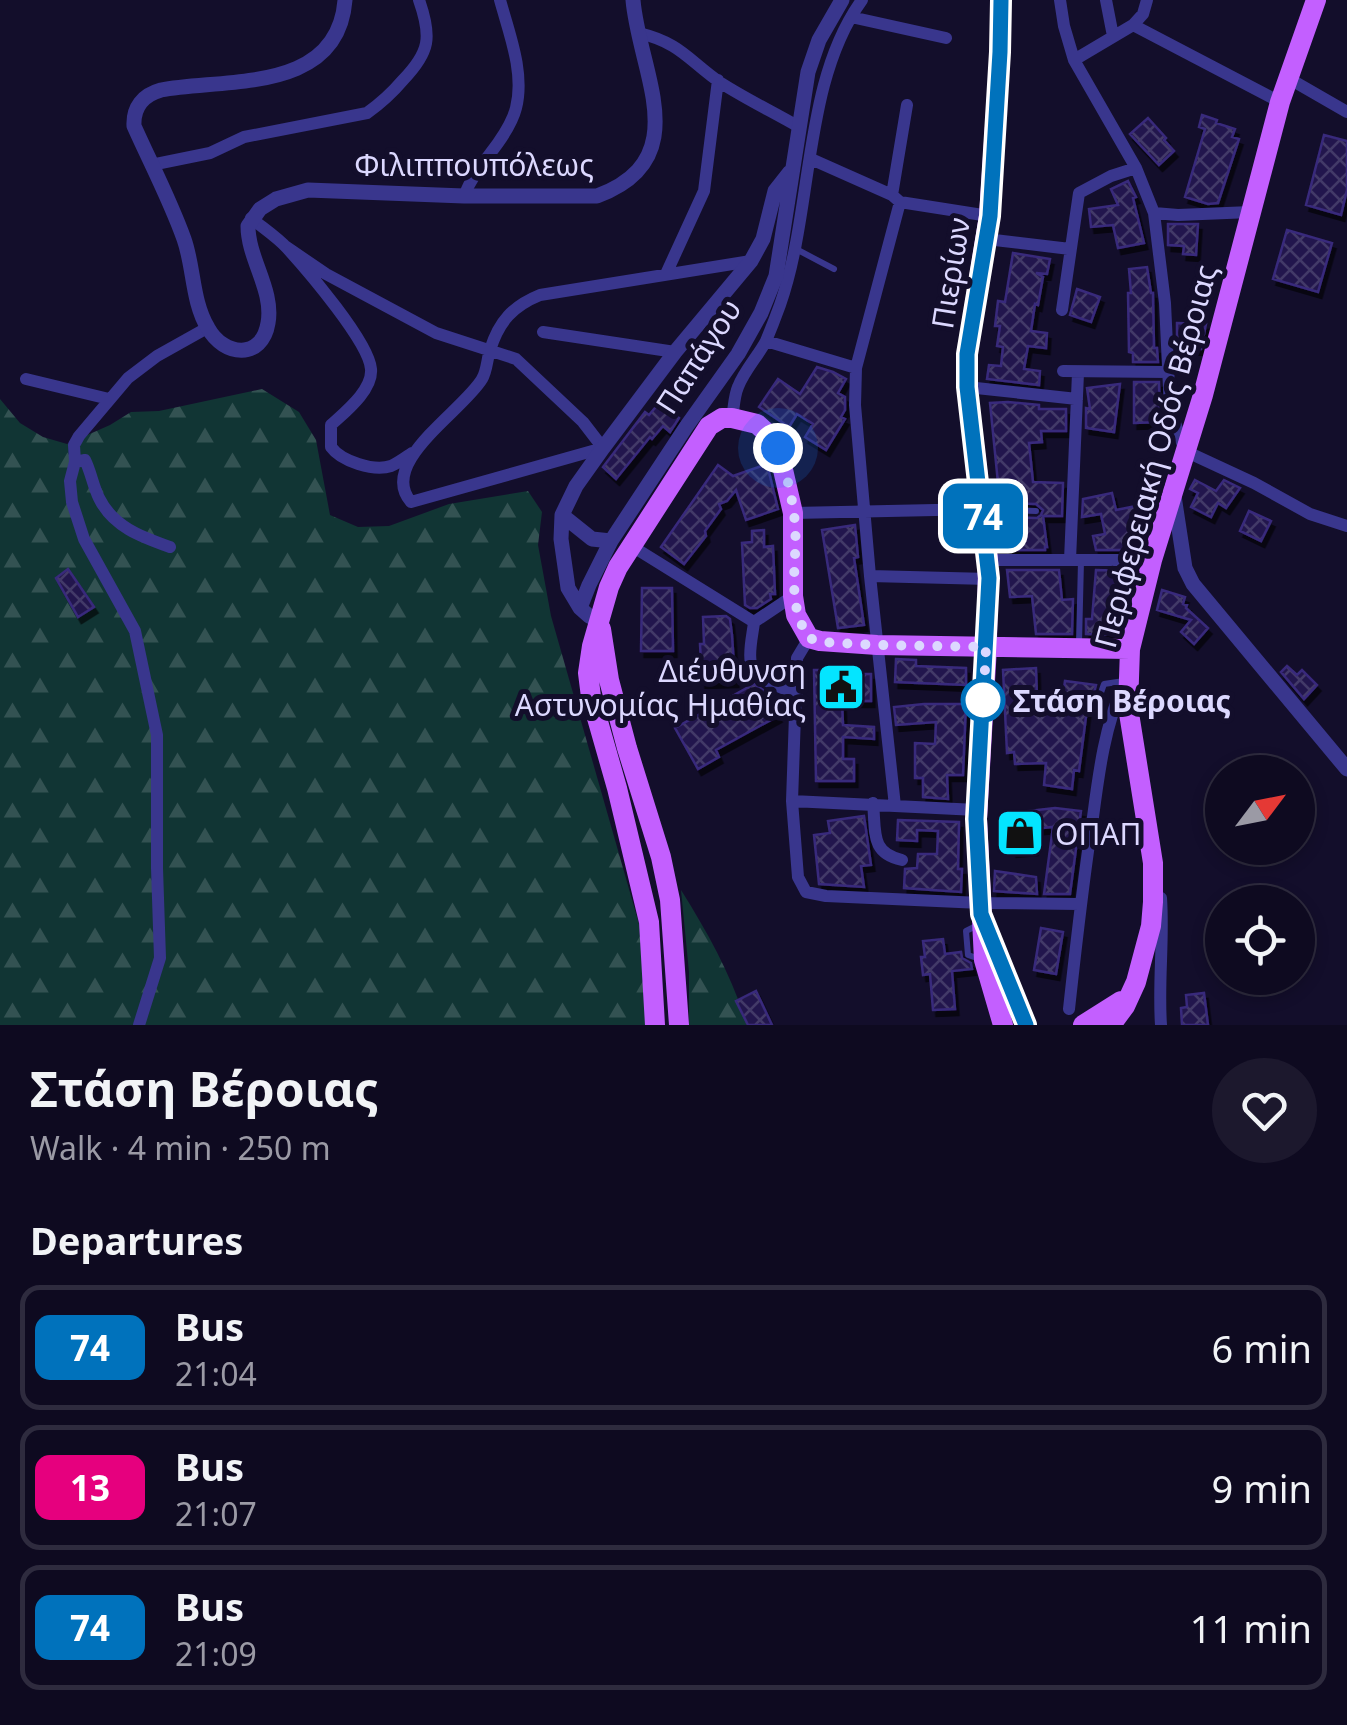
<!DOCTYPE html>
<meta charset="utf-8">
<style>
:root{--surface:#0e0a20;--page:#1c182d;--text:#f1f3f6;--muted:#9b9aa5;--line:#2e2b3e}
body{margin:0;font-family:"Noto Sans",sans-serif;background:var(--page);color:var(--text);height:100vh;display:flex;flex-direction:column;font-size:38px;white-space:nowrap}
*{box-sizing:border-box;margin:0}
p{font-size:32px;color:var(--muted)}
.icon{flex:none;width:55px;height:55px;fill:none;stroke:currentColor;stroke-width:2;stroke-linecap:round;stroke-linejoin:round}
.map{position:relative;height:1025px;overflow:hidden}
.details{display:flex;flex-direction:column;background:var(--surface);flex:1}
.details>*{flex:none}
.badge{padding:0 20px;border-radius:15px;font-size:35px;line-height:65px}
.needle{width:65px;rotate:58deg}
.tools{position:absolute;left:1205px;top:755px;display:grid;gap:20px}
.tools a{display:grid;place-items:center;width:110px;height:110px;border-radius:50%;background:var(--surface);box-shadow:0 5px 15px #0003,0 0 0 2px var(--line);font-size:50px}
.you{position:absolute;width:50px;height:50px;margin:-25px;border:8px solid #fff;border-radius:50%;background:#1a73e8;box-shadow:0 0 0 15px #1a73e833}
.map>.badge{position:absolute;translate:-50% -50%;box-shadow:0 0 0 5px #fff}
h2{padding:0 30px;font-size:38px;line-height:90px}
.round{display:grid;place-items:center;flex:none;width:105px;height:105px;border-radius:52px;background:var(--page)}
.head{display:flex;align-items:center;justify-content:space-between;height:170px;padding:0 30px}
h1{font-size:48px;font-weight:700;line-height:75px}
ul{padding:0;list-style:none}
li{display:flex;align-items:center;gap:30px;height:125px;margin:0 20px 15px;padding:0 10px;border:5px solid var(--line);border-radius:20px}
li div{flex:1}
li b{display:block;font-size:38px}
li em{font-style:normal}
li .badge{min-width:110px;font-weight:700;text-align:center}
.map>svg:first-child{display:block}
.forest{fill:url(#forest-firs)}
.building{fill:url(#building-cross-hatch);stroke:#39297b;stroke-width:2.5;filter:url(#shadow)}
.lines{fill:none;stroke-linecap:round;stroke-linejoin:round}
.service{stroke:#39368d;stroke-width:6}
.minor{stroke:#39368d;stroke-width:12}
.tertiary{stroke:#39368d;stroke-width:15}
.primary{stroke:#c35fff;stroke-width:20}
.line-casing{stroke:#fff;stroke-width:22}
.line{stroke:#0072bc;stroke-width:15}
.walk{stroke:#dcd8ff;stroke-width:10;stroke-dasharray:0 18}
.stop-dot{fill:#fff;stroke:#0072bc;stroke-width:5}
.labels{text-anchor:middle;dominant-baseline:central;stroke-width:10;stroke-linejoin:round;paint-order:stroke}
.street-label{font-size:30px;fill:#dcd8ff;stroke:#130e2b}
.poi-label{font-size:30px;fill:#dcd8ff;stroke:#130e2b;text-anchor:end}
.stop-label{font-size:30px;font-weight:bold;fill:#dcd8ff;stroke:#130e2b;text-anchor:start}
</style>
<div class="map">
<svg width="1347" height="1025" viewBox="0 0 1347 1025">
<defs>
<pattern id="forest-firs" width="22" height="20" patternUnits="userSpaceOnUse" patternTransform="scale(2.5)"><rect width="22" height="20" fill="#113534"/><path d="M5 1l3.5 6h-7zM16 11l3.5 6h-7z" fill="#335252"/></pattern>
<pattern id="building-cross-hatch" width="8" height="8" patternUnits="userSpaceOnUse" patternTransform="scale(2.5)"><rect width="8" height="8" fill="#24194d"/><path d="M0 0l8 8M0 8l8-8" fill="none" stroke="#433a68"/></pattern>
<filter id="shadow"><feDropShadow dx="3.5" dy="6" stdDeviation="0" flood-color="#0009"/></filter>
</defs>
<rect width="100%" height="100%" fill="#130e2b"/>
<path class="forest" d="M 262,389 L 299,412 L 316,440 L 330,515 L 358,527 L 389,526 L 449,504 L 528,491 L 542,512 L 538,545 L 551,616 L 643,938 L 646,1025 L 0,1025 L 0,399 L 20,423 L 43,437 L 67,444 L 110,425 L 131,412 L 159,411 Z
M 681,890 C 709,935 731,974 747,1025 L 689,1025 L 689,972 Z"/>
<path class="building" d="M 1202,115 L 1217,120 L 1216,123 L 1235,129 L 1232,137 L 1239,139 L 1218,203 L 1208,204 L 1185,197 L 1205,129 L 1199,127 Z
M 1148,118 L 1166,138 L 1164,140 L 1174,151 L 1159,165 L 1130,134 Z
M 1324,135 L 1347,141 L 1347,190 L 1341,215 L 1306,205 Z
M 1128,181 L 1136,197 L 1133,198 L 1144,243 L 1118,248 L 1113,225 L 1091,227 L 1089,209 L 1118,205 L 1111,189 Z
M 1168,224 L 1198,224 L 1196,255 L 1183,254 L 1184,246 L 1168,245 Z
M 1287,230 L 1332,243 L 1318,292 L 1273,279 Z
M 1013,253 L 1050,259 L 1047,274 L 1036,273 L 1043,277 L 1038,305 L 1035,304 L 1031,331 L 1047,333 L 1046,348 L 1028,346 L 1024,369 L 1040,371 L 1039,385 L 987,379 L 989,365 L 1001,366 L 1003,347 L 997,346 L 1000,326 L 995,326 L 998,301 L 1005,302 Z
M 1147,267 L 1151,293 L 1153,293 L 1154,348 L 1157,348 L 1158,362 L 1133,362 L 1133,353 L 1129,352 L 1128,293 L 1131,293 L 1129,269 Z
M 1077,289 L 1100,297 L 1091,322 L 1070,315 Z
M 1177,323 L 1206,324 L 1201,349 L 1177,348 Z
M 817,367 L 833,372 L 846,379 L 838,393 L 845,397 L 845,410 L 841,417 L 845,419 L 826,450 L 805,437 L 813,424 L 797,414 L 789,427 L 759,407 L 778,379 L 800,394 Z
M 1134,382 L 1159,382 L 1160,422 L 1134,423 Z
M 1120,384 L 1114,432 L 1086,428 L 1086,408 L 1090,409 L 1087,388 Z
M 660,402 L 679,418 L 670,432 L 663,426 L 652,439 L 650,437 L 616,479 L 603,467 L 645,412 L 649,415 Z
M 1008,402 L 1039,405 L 1039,409 L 1066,409 L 1066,431 L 1041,431 L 1042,442 L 1029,443 L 1033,482 L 1063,483 L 1062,516 L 1043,516 L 1047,547 L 1045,547 L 1045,550 L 1008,550 L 1004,517 L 1037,518 L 1041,515 L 1043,510 L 1036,504 L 1000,503 L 990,403 Z
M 767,464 L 778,509 L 746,520 L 736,490 L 727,501 L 719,504 L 721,509 L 705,531 L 706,536 L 684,564 L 661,547 L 718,465 L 733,476 Z
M 1195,480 L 1216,491 L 1224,480 L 1240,488 L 1226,508 L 1218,503 L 1211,517 L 1191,507 L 1198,493 L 1190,489 Z
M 1112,493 L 1116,510 L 1136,506 L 1144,541 L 1141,550 L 1096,550 L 1093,536 L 1105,534 L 1101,514 L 1082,517 L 1083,499 Z
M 1249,511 L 1271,521 L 1261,541 L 1240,531 Z
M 855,525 L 858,557 L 854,558 L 864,625 L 838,628 L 822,530 Z
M 764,530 L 764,547 L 773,546 L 775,594 L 770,594 L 771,599 L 757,608 L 750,608 L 745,605 L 742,543 L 752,542 L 752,531 Z
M 68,569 L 94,607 L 78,617 L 56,578 Z
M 1007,570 L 1059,570 L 1062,600 L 1073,599 L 1072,634 L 1036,634 L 1032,596 L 1010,597 Z
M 1096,570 L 1128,571 L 1125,610 L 1121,609 L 1119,635 L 1086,634 L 1086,619 L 1092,619 Z
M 642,588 L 672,588 L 673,651 L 641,651 Z
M 1162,590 L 1185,597 L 1183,604 L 1187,605 L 1186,608 L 1208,628 L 1194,644 L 1181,632 L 1191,620 L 1157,610 Z
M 726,616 L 730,619 L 732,635 L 735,681 L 702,682 L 700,644 L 704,644 L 703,617 Z
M 896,659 L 916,660 L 916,666 L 966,668 L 966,685 L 895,682 Z
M 1287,666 L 1297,675 L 1302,670 L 1317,685 L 1304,699 L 1281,672 Z
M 1036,668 L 1037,698 L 1062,702 L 1065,681 L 1096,685 L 1090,709 L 1087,709 L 1079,771 L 1074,770 L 1072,789 L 1044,785 L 1046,763 L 1015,764 L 1014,752 L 1007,753 L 1003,670 Z
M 814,670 L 841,670 L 842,674 L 871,674 L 871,701 L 842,701 L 843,725 L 874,727 L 874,739 L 843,737 L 843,759 L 854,759 L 854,781 L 816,781 Z
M 754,684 L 763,690 L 778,716 L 716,750 L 719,757 L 698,769 L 675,728 Z
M 924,704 L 966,704 L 963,775 L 947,775 L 948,799 L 923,797 L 923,778 L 915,778 L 915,743 L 935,744 L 936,722 L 896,725 L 894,707 Z
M 1055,808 L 1081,811 L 1070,894 L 1044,894 L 1053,827 L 1032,829 L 1034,849 L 1013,851 L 1010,813 Z
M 864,816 L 871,865 L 861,866 L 864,887 L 819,884 L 814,835 L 830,833 L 828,821 Z
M 898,820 L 959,822 L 958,869 L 962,869 L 961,892 L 904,888 L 905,869 L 917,868 L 918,854 L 937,854 L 938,831 L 917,830 L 917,841 L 897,840 Z
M 995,871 L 1036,877 L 1037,894 L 994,891 Z
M 1041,928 L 1063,932 L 1056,974 L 1034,970 Z
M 943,939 L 945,954 L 961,952 L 962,958 L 971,963 L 972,969 L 952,971 L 955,1009 L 933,1010 L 930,974 L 923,975 L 921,957 L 925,957 L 923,941 Z
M 756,991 L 772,1025 L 748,1025 L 736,1001 Z
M 1204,993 L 1208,1025 L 1182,1025 L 1181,1008 L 1187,1007 L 1186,995 Z"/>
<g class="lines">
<path class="service" d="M 796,249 L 834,269
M 984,509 L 1036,511
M 1079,643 L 1081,561
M 1109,724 L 1096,707 L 1104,684 L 1124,681
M 974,927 L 966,931 L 968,955 L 977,958"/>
<path class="minor" d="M 1060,0 L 1064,26 L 1074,60 L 1136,168 L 1154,213 L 1165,303 L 1170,409 L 1185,451 L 1254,483 L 1310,514 L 1347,526
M 1106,0 L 1113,36
M 851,17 L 946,38
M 1133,25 L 1280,102
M 639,33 C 681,43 689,61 721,83 C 746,99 773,112 799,127
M 1074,60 L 1133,25 L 1143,14 L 1147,0
M 1288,78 L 1347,112
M 811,159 L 892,195 L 900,202 L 989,216
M 151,165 L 210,153 L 244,137 L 367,113 C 381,103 392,93 403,80 C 430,52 432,37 419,0
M 892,195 L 907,105
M 464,196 C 472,175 485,161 498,143 C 505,133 513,120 516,108 C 525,73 509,33 500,0
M 1154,213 L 1178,215 L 1251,212
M 251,218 C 263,228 277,237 287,248 C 307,270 369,342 371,369 C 373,390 345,412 331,425 L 331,447 C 341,461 374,472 391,466 C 398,463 406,457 412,453
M 986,239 L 1070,249
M 285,246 L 326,274 L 436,333 L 516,359 L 583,422 L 603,448 L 411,502 C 377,463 463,411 482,379 C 487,371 487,359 490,350 C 499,321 513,306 540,295 L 751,261
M 666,274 L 704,191 L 718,80
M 1062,310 L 1079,193 L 1111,176 L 1136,168
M 543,332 L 675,352
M 766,341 L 856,368
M 1063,371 L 1168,372
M 26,379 L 109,399
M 967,387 L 1077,399
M 732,418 C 734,408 734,396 738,387 C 744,371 758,356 766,341 C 771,329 776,316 780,305 C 814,208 802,83 862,0
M 75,462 L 74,445 L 79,436 L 128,378 L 157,356 L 207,328
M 793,513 L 983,509
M 630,545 L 754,622
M 988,560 L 1152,560
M 1070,560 L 1078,373
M 870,576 L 989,579
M 754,622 C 753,633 748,652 751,663 C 755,680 783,688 797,694
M 754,622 L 793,596
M 809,638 L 797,658 L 792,801 L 798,877 L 806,892 L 826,896 L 981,903 L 1080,904
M 792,801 L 977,810
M 873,803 C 876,832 870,853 902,860
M 895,806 L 870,576 L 855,405 L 856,368 L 900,202
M 1161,898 C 1164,940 1158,982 1161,1025
M 1069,1009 C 1076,945 1083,881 1093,817 C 1099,771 1105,725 1124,683
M 139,1025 L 160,958 L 157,868 L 157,735 L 135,631 L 84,539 L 72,502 L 70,481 L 75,462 L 85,460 C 91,472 93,486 99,498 C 113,527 142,537 170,547"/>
<path class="tertiary" d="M 345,0 C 338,94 225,78 161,90 C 143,95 133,107 134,126 C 151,164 170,200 184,239 C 194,267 192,302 208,328 C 224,357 262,360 268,323 C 274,290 248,259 248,226 L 260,209 L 276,199 L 308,190 L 464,196 L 597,196 C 697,159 639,73 633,0
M 1174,496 L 1185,568 L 1193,584 L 1347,769
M 562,515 L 592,539 L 611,541
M 580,608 L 589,585 L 611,541 L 686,427 L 738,354 L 761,313 L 776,276 L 808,72 L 819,40 L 842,0
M 600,622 L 589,616 L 580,608 L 568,588 L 561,539 L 562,515 L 576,486 L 603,448 L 675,352 L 751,261 L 763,239 L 775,191 L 790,172"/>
<path class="primary" d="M 1001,0 L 1000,52 L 989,216 L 967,354 L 967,387 L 988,560 L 987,647 L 977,819 L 984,960 L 1003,1025
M 601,629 L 609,680 L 627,748 L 661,857 L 670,900 L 679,1025
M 989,934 L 1026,1025
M 655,1025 L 649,922 L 617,788 L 591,697 L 588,673 L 592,646 L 609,587 L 618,567 L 709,426 L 722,418 L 732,418 L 757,424 L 768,434 L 778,448 L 793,513 L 793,596 L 796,615 L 809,638 L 820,641 L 877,645 L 1130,649
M 1083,1025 L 1121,1001
M 1111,1025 L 1125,1006 L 1136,982 L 1151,926 L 1153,902 L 1153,863 L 1128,707 L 1130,649 L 1152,560 L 1203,395 L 1280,102 L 1316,0"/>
</g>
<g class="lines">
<g class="line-casing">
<path id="line" d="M 1001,0 L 1000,52 L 990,216 L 967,354 L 967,387 L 989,578 L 976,819 L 981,914 L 1026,1025"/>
</g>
<use href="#line" class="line"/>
<path class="walk" d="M 778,448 C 786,472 793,499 795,524 C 798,564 785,602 809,638 L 820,642 L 877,645 L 986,647 L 983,712 L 983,700"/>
</g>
<defs>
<g id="civic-square" transform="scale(2.5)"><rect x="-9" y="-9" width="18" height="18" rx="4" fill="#04e5ff" stroke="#130e2b"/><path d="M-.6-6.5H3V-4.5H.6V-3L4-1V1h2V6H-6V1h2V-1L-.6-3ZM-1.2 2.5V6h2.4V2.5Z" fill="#111"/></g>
<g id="shop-square" transform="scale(2.5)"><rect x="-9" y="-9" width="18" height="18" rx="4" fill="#04e5ff" stroke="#130e2b"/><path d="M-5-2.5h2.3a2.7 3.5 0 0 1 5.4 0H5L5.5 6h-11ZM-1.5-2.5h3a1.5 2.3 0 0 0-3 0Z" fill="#111"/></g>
</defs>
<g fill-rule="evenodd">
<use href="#civic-square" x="841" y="687"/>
<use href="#shop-square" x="1020" y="833"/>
</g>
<circle class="stop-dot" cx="983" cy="700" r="20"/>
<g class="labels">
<g class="street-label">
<text x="474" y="164">Φιλιππουπόλεως</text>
<text transform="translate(950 273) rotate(-81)">Πιερίων</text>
<text transform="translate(698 356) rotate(-57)">Παπάγου</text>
<text transform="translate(1155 456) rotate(-75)">Περιφερειακή Οδός Βέροιας</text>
</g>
<g class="poi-label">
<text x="806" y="670">Διέυθυνση<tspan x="806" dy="34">Αστυνομίας Ημαθίας</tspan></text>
<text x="1055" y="833" text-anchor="start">ΟΠΑΠ</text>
</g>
<g class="stop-label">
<text x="1013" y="700">Στάση Βέροιας</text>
</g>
</g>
</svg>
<div class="tools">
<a><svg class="needle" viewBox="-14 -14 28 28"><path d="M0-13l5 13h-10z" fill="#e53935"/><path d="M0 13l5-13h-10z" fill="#9b9aa5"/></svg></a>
<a><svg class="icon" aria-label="locate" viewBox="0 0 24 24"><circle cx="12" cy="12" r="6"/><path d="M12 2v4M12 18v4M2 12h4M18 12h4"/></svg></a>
</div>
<div class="you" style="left:778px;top:448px"></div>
<b class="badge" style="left:983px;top:516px;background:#0072bc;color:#fff">74</b>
</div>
<section class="details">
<div class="head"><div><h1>Στάση Βέροιας</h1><p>Walk · 4 min · 250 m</p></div><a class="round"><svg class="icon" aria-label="heart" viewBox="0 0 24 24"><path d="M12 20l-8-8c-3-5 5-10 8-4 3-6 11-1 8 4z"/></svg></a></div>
<h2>Departures</h2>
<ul>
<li><span class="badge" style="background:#0072bc;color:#fff">74</span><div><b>Bus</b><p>21:04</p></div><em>6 min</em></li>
<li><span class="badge" style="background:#e6007e;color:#fff">13</span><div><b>Bus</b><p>21:07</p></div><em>9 min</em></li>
<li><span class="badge" style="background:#0072bc;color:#fff">74</span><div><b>Bus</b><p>21:09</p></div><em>11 min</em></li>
</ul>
</section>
